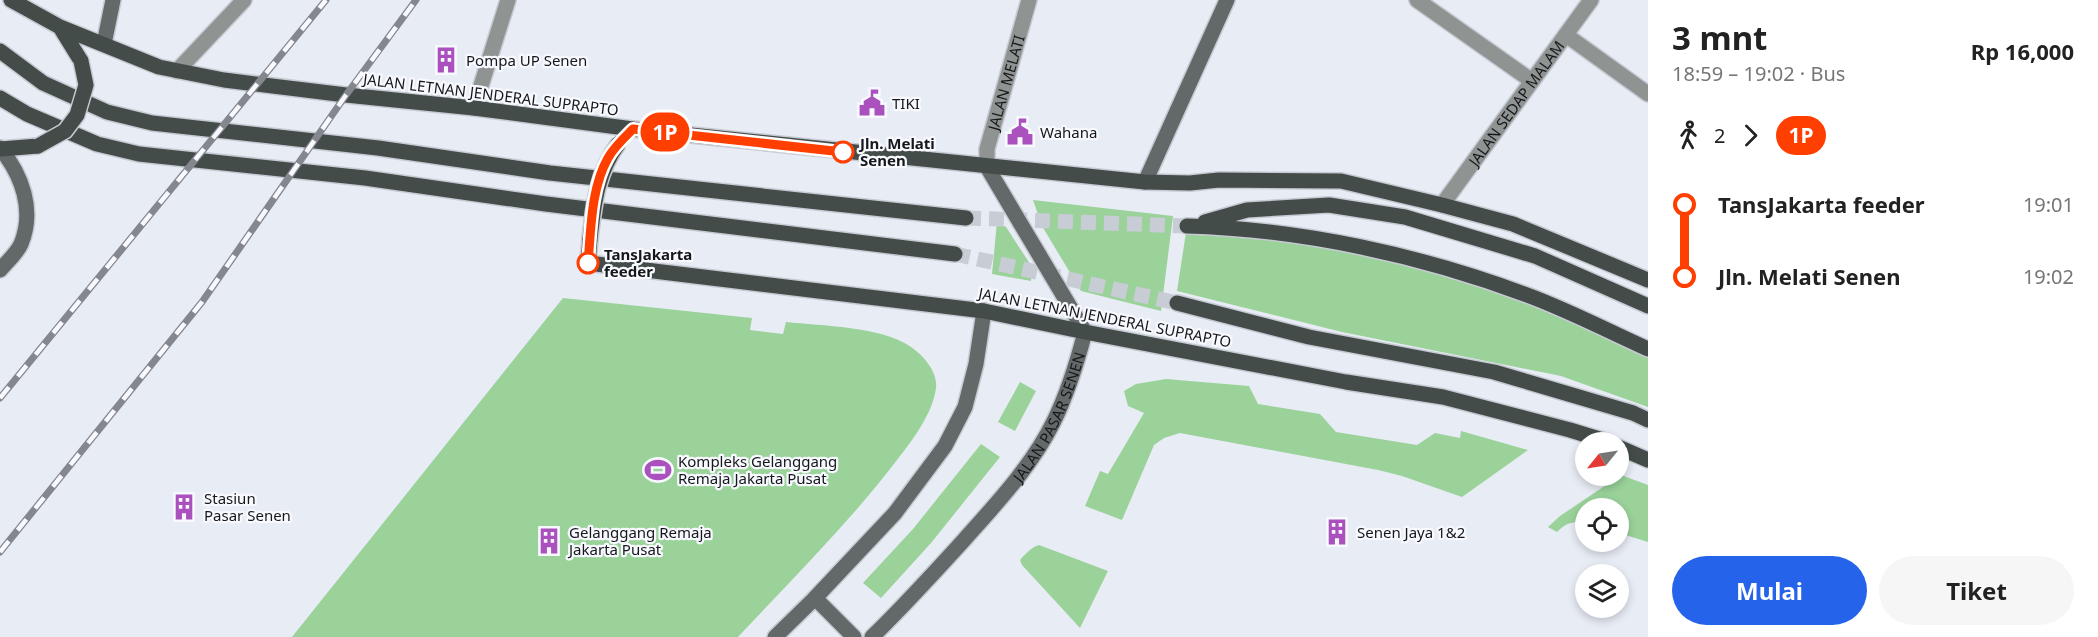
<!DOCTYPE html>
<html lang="id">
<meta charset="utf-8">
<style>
:root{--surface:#fff;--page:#f6f6f6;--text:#222;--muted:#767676;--accent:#2563eb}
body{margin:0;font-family:"Noto Sans",sans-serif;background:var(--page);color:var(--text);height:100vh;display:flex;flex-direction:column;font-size:22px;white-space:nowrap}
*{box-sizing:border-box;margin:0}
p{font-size:20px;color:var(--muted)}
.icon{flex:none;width:33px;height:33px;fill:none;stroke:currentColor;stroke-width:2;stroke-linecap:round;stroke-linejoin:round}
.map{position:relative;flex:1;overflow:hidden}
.sheet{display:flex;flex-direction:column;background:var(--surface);width:450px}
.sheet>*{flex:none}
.badge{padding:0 12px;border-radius:20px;font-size:21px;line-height:39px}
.needle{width:39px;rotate:240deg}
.fabs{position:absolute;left:1575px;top:432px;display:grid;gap:12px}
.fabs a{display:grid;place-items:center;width:54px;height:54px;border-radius:50%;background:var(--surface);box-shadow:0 3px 9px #0003;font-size:30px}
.map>.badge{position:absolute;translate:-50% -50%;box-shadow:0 0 0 3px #fff}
.legs{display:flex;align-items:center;gap:9px;height:66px;padding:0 24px;font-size:20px}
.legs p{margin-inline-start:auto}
.summary{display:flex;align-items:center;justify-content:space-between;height:102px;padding:0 24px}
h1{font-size:33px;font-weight:700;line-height:45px}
.action{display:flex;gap:12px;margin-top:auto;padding:12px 24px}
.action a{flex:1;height:69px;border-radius:36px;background:var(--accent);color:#fff;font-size:24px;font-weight:700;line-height:69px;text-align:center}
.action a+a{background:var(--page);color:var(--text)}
ul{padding:0 24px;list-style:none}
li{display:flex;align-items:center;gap:21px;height:72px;font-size:22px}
li i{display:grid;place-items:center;width:9px;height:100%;margin:0 8px;background:currentColor}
li i::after{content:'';width:15px;height:15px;margin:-8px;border:4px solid;border-radius:50%;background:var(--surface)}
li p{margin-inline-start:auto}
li:first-child i{background:linear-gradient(#0000 50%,currentColor 0)}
li:last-child i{background:linear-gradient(currentColor 50%,#0000 0)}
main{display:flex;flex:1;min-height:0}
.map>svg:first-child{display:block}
.green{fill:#9ad29a}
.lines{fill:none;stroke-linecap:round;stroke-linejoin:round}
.primary-tunnel{stroke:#c8ccd4;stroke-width:15;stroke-dasharray:15 8;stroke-linecap:butt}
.street-casing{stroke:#c6cad2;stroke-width:18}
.secondary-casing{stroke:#c6cad2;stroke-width:18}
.primary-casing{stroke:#c6cad2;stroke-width:18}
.street{stroke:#8f9392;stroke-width:15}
.secondary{stroke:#636968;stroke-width:15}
.primary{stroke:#444c4a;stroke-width:15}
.rail-casing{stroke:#85878e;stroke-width:7}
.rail{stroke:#f7f9ff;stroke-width:4.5;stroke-dasharray:14;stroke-linecap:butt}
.primary-bridge-casing{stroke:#c6cad2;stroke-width:18;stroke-linecap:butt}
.primary-bridge{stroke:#444c4a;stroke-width:15}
.line-1-casing{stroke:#fff;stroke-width:14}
.line-1{stroke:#ff3f00;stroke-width:9}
.stop-1-dot{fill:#fff;stroke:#ff3f00;stroke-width:3}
.labels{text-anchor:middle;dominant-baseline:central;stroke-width:4.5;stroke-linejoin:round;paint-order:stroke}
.poi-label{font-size:15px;fill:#16171a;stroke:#f7f9ff;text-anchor:start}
.street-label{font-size:15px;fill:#16171a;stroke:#f7f9ff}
.stop-label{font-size:15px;font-weight:bold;fill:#16171a;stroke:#f7f9ff;text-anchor:start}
</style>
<main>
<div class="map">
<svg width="1648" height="637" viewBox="0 0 1648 637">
<rect width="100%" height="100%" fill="#e8ecf5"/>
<path class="green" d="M 1033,200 L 1173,216 L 1161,311 L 1081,291 L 1042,226 Z
M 997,222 L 1006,227 L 1032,267 L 1031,281 L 992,274 Z
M 1187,226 L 1338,244 L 1512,290 L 1648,349 L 1648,407 L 1561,376 L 1342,332 L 1177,291 Z
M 563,298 L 752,318 L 750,330 L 783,334 L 786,322 C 822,326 881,326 911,347 C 923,355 938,372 936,388 C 933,413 912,441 897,460 C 849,523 792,579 738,637 L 292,637 Z
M 1166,379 L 1249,386 L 1258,404 L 1320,414 L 1336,432 L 1417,445 L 1435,433 L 1460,438 L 1461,431 L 1528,450 L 1462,497 L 1402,476 L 1378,470 L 1180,433 L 1164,438 L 1154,445 L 1122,520 L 1085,506 L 1100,471 L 1108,474 L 1144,413 L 1128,406 L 1124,391 L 1136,384 Z
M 1020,382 L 1036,391 L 1015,431 L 998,422 Z
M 981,444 L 1000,457 L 931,543 L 881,598 L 863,583 L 913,529 Z
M 1621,475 L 1648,485 L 1648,542 L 1619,533 L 1618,508 L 1586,508 L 1585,523 C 1575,520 1565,523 1557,532 L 1548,527 L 1560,516 Z
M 1039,545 L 1108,571 L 1080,628 L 1022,565 L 1020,560 C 1025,554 1032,547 1039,545 Z"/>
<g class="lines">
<path class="primary-tunnel" d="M 966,218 L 1187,226
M 955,254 L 1177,303"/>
<g class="street-casing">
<g id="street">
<path d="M 1417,0 L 1532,81"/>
<path d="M 1566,35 L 1648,94"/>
<path d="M 177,71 L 244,0"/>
<path d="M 474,108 L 508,0"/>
<path id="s1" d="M 987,167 L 987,149 L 1029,0"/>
<path id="s2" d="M 1442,205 L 1591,0"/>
</g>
</g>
<g class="secondary-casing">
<g id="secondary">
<path d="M 104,44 L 113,0"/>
<path d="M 0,148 C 22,175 35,210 21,244 C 17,253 7,262 0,270"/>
<path d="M 1145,182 L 1227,0"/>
<path d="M 815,598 L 854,637"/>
<path d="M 775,637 L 815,598 L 895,513 L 945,446 L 965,407 L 976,364 L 984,311"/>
<path id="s3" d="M 872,637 C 904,606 934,573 964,540 C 996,504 1031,467 1053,423 C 1067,395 1077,363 1085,332 L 987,167"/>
</g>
</g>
<g class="primary-casing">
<path id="primary" d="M 11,0 L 60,27 L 159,67 L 224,80 L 346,95 L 474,108 L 633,129 L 1145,182 L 1190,183 L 1219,180 L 1341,181 L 1442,205 L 1513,224 L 1648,280
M 60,27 L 81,61
M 0,51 L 43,83 L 107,112 L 152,123 L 378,148 L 550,173 L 966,218
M 0,98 L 27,114 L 97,144 L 139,154 L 365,178 L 546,204 L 955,254
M 1,149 L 38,146
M 1205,222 L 1247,210 L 1329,205 L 1405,217 L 1535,256 L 1648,306
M 1187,226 C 1301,229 1420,255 1527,295 C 1568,310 1608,331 1648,349
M 590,239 L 588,263 L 984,311 L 1085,332 L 1346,382 L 1443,397 L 1570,430 L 1609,442
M 1177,303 L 1309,337 L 1494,372 L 1633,413 L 1648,420
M 1618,447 L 1648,460"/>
</g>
<use href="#street" class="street"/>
<use href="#secondary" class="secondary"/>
<use href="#primary" class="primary"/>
<g class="rail-casing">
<path id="rail" d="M 0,398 L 326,0
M 0,552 L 202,302 L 346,95 L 416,0"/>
</g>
<use href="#rail" class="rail"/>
<g class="primary-bridge-casing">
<path id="primary-bridge" d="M 38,146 L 65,131 L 77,115 L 86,85 L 81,61
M 590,239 C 594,204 597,172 619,143"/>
</g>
<use href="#primary-bridge" class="primary-bridge"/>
</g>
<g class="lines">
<g class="line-1-casing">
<path id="line-1" d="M 588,263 C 591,229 591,188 608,158 C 614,147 624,138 633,129 L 843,152"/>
</g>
<use href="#line-1" class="line-1"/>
</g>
<defs>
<g id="building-bare" transform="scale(2.07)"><path d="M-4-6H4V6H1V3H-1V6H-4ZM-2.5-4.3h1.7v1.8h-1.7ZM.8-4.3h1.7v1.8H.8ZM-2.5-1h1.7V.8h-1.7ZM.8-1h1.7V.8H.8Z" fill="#aa51bd" stroke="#f7f9ff" stroke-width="2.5" paint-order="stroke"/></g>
<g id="civic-bare" transform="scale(2.07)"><path d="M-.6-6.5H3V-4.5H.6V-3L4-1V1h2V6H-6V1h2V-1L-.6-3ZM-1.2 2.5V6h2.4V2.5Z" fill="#aa51bd" stroke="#f7f9ff" stroke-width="2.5" paint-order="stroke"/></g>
<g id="stadium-bare" transform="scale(2.07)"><path d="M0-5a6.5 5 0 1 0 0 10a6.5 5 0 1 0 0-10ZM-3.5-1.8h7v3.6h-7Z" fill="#aa51bd" stroke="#f7f9ff" stroke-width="2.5" paint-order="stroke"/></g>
</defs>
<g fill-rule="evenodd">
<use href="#building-bare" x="446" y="60"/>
<use href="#civic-bare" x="872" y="103"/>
<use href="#civic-bare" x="1020" y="132"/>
<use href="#stadium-bare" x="658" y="470"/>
<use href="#building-bare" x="184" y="507"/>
<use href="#building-bare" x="1337" y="532"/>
<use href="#building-bare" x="549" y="541"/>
</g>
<g class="stop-1-dot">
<circle cx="843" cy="152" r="10"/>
<circle cx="588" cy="263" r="10"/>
</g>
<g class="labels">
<g class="poi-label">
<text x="466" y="60">Pompa UP Senen</text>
<text x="892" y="103">TIKI</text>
<text x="1040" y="132">Wahana</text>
<text x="678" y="461">Kompleks Gelanggang<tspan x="678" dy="17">Remaja Jakarta Pusat</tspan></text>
<text x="204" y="498">Stasiun<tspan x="204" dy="17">Pasar Senen</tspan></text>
<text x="569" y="532">Gelanggang Remaja<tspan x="569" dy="17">Jakarta Pusat</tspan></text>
<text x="1357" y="532">Senen Jaya 1&amp;2</text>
</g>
<g class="street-label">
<text stroke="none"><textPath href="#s1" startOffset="87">JALAN MELATI</textPath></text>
<text transform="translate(491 94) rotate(7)">JALAN LETNAN JENDERAL SUPRAPTO</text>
<text stroke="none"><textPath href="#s2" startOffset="126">JALAN SEDAP MALAM</textPath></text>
<text transform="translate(1105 317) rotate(11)">JALAN LETNAN JENDERAL SUPRAPTO</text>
<text stroke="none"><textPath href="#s3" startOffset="285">JALAN PASAR SENEN</textPath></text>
</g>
<g class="stop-label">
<text x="860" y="143">Jln. Melati<tspan x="860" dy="17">Senen</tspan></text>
<text x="604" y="254">TansJakarta<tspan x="604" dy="17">feeder</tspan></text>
</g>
</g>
</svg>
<div class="fabs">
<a><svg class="needle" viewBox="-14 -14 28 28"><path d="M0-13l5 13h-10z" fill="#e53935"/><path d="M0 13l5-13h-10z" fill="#767676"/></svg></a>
<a><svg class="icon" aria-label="locate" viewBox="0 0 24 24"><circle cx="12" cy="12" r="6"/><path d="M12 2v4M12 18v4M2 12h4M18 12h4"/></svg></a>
<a><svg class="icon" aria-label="layers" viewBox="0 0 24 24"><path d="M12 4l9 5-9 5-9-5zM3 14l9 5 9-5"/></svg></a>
</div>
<b class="badge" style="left:665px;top:132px;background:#ff3f00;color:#fff">1P</b>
</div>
<section class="sheet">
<div class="summary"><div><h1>3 mnt</h1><p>18:59 – 19:02 · Bus</p></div><b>Rp 16,000</b></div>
<div class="legs"><svg class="icon" aria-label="walk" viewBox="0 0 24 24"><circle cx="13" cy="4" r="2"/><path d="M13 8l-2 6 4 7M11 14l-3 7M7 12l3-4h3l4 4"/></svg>2<svg class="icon" aria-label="forward" viewBox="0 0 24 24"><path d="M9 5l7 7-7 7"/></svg><b class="badge" style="background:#ff3f00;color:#fff">1P</b></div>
<ul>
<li><i style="color:#ff3f00"></i><b>TansJakarta feeder</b><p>19:01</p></li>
<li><i style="color:#ff3f00"></i><b>Jln. Melati Senen</b><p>19:02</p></li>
</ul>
<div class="action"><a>Mulai</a><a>Tiket</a></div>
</section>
</main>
